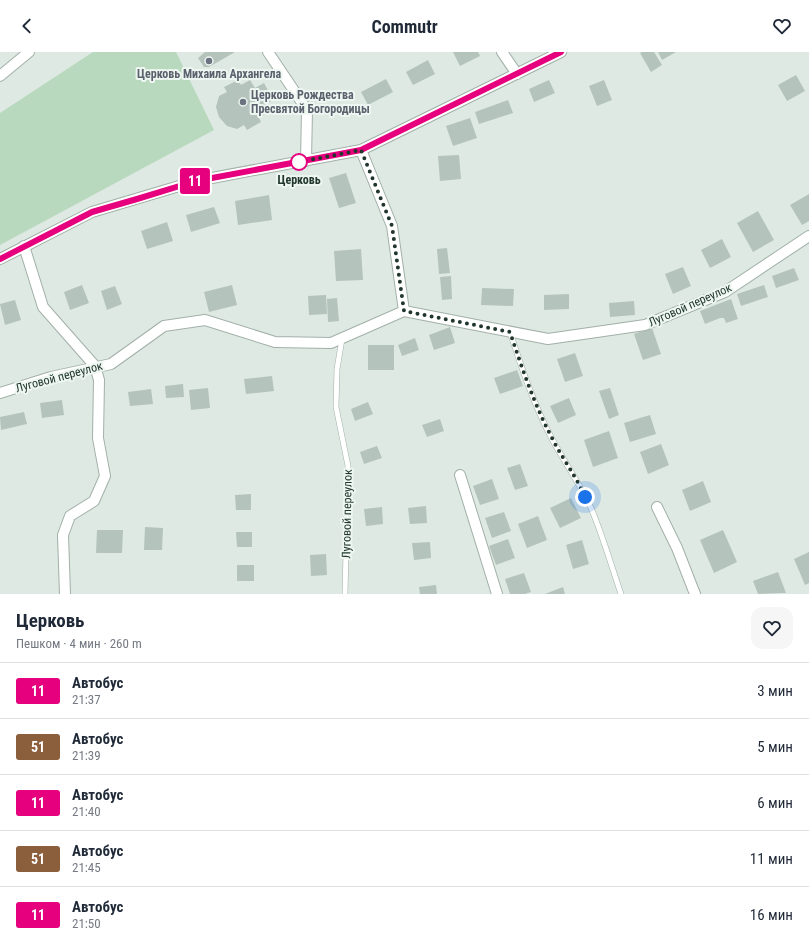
<!DOCTYPE html>
<html lang="ru">
<meta charset="utf-8">
<style>
:root{--surface:#fff;--page:#f6f6f7;--text:#1f2937;--muted:#747a83;--line:#e0e1e3}
body{margin:0;font-family:"Roboto Condensed",sans-serif;background:var(--page);color:var(--text);height:100vh;display:flex;flex-direction:column;font-size:15px;white-space:nowrap}
*{box-sizing:border-box;margin:0}
p{font-size:13px;color:var(--muted)}
.icon{flex:none;width:22px;height:22px;fill:none;stroke:currentColor;stroke-width:2;stroke-linecap:round;stroke-linejoin:round}
.map{position:relative;height:542px;overflow:hidden}
.details{display:flex;flex-direction:column;background:var(--surface);flex:1}
.details>*{flex:none}
.badge{padding:0 8px;border-radius:3px;font-size:14px;line-height:26px}
.you{position:absolute;width:20px;height:20px;margin:-10px;border:3px solid #fff;border-radius:50%;background:#1a73e8;box-shadow:0 0 0 6px #1a73e833}
.map>.badge{position:absolute;translate:-50% -50%;box-shadow:0 0 0 2px #fff}
.round{display:grid;place-items:center;flex:none;width:42px;height:42px;border-radius:12px;background:var(--page)}
.head{display:flex;align-items:center;justify-content:space-between;height:68px;padding:0 16px}
h1{font-size:19px;font-weight:700;line-height:30px}
ul{padding:0;list-style:none}
li{display:flex;align-items:center;gap:12px;height:56px;padding:0 16px;border-top:1px solid var(--line)}
li div{flex:1}
li b{display:block;font-size:15px}
li em{font-style:normal}
li .badge{min-width:44px;font-weight:700;text-align:center}
header{display:flex;justify-content:space-between;align-items:center;height:52px;padding:0 16px;background:var(--surface);font-size:18px;font-weight:700}
.map>svg:first-child{display:block}
.green{fill:#b8d9bd}
.building{fill:#b4c3bb}
.lines{fill:none;stroke-linecap:round;stroke-linejoin:round}
.service-casing{stroke:#a2b0a9;stroke-width:6}
.minor-casing{stroke:#a2b0a9;stroke-width:12}
.service{stroke:#fff;stroke-width:5}
.minor{stroke:#fff;stroke-width:10}
.line-casing{stroke:#fff;stroke-width:9}
.line{stroke:#e6007e;stroke-width:6}
.walk{stroke:#21372e;stroke-width:4;stroke-dasharray:0 7.2}
.worship-dot{fill:#6b7280;stroke:#eef6f1;stroke-width:1.5}
.stop-dot{fill:#fff;stroke:#e6007e;stroke-width:2}
.labels{text-anchor:middle;dominant-baseline:central;stroke-width:4;stroke-linejoin:round;paint-order:stroke}
.worship-label{font-size:12px;font-weight:bold;fill:#5b616d;stroke:#eef6f1}
.stop-label{font-size:12px;font-weight:bold;fill:#21372e;stroke:#eef6f1}
.street-label{font-size:12px;fill:#21372e;stroke:#eef6f1}
</style>
<header><svg class="icon" aria-label="back" viewBox="0 0 24 24"><path d="M15 5l-7 7 7 7"/></svg>Commutr<svg class="icon" aria-label="heart" viewBox="0 0 24 24"><path d="M12 20l-8-8c-3-5 5-10 8-4 3-6 11-1 8 4z"/></svg></header>
<div class="map">
<svg width="809" height="542" viewBox="0 0 809 542">
<rect width="100%" height="100%" fill="#dee9e3"/>
<path class="green" d="M 93,0 L 176,0 L 214,78 L 0,193 L 0,61 Z"/>
<path class="building" d="M 205,0 L 235,0 L 209,15 L 204,15 L 198,6 Z
M 453,0 L 478,0 L 480,4 L 460,14 Z
M 642,0 L 654,0 L 662,13 L 651,20 L 640,1 Z
M 658,0 L 676,0 L 662,8 Z
M 428,8 L 435,22 L 413,33 L 406,20 Z
M 796,23 L 805,39 L 787,49 L 778,33 Z
M 386,27 L 393,40 L 368,53 L 361,40 Z
M 238,28 L 241,33 L 250,28 L 255,36 L 264,31 L 273,48 L 264,53 L 268,60 L 259,66 L 261,70 L 247,78 L 244,73 L 237,77 L 227,74 L 219,65 L 216,55 L 219,44 L 227,40 L 224,35 Z
M 549,28 L 555,41 L 534,50 L 529,37 Z
M 604,28 L 612,48 L 597,54 L 589,34 Z
M 508,48 L 513,61 L 479,72 L 475,60 Z
M 470,66 L 477,86 L 453,94 L 446,74 Z
M 459,103 L 461,127 L 440,129 L 438,104 Z
M 346,121 L 356,151 L 339,156 L 329,126 Z
M 809,142 L 809,169 L 802,173 L 790,153 Z
M 269,143 L 272,168 L 238,173 L 235,149 Z
M 214,155 L 220,171 L 191,180 L 186,163 Z
M 758,159 L 774,188 L 753,200 L 737,171 Z
M 167,170 L 173,189 L 147,197 L 141,179 Z
M 722,187 L 731,205 L 710,216 L 701,198 Z
M 447,196 L 450,221 L 439,222 L 437,197 Z
M 361,197 L 363,228 L 336,229 L 334,199 Z
M 683,215 L 691,234 L 673,242 L 665,222 Z
M 794,216 L 799,228 L 776,236 L 772,224 Z
M 451,224 L 452,247 L 442,248 L 440,225 Z
M 82,233 L 89,251 L 70,258 L 64,240 Z
M 232,233 L 237,253 L 209,260 L 204,240 Z
M 764,233 L 768,245 L 741,254 L 737,242 Z
M 115,234 L 122,252 L 107,258 L 101,239 Z
M 482,236 L 514,237 L 513,254 L 481,253 Z
M 569,242 L 569,257 L 544,258 L 544,243 Z
M 326,243 L 327,262 L 309,263 L 308,244 Z
M 337,246 L 339,269 L 328,270 L 327,247 Z
M 731,247 L 738,267 L 726,271 L 724,266 L 720,266 L 705,272 L 700,259 Z
M 15,248 L 21,268 L 5,273 L 0,252 Z
M 634,249 L 635,263 L 610,265 L 609,251 Z
M 450,275 L 455,291 L 434,298 L 429,283 Z
M 652,276 L 661,302 L 643,308 L 634,282 Z
M 415,286 L 419,298 L 402,304 L 398,293 Z
M 368,293 L 394,293 L 394,318 L 368,318 Z
M 575,301 L 583,324 L 565,330 L 557,307 Z
M 517,318 L 523,334 L 500,342 L 494,326 Z
M 272,324 L 274,339 L 246,342 L 244,327 Z
M 183,332 L 184,345 L 166,346 L 165,334 Z
M 208,336 L 210,356 L 191,358 L 189,338 Z
M 610,336 L 619,363 L 609,367 L 599,339 Z
M 151,337 L 153,352 L 130,354 L 128,340 Z
M 569,346 L 576,363 L 558,371 L 550,354 Z
M 62,348 L 64,363 L 42,366 L 40,351 Z
M 368,350 L 373,362 L 355,369 L 351,357 Z
M 24,360 L 27,372 L 1,378 L 0,365 Z
M 650,363 L 656,382 L 630,390 L 624,371 Z
M 440,367 L 444,379 L 427,385 L 422,373 Z
M 609,379 L 618,406 L 593,415 L 584,388 Z
M 661,392 L 669,413 L 648,422 L 640,400 Z
M 377,394 L 382,406 L 364,412 L 360,400 Z
M 520,412 L 528,434 L 515,438 L 507,416 Z
M 492,427 L 499,447 L 480,453 L 473,434 Z
M 703,429 L 711,450 L 690,459 L 682,438 Z
M 251,442 L 251,458 L 236,458 L 235,443 Z
M 571,446 L 581,466 L 560,476 L 550,456 Z
M 426,454 L 427,471 L 410,472 L 408,456 Z
M 382,455 L 383,472 L 366,474 L 364,457 Z
M 504,460 L 511,479 L 492,486 L 485,466 Z
M 538,464 L 547,488 L 527,496 L 518,472 Z
M 145,475 L 163,476 L 162,498 L 144,498 Z
M 97,478 L 123,478 L 122,501 L 96,501 Z
M 723,478 L 737,510 L 714,521 L 700,488 Z
M 236,480 L 252,480 L 252,495 L 237,495 Z
M 508,487 L 515,506 L 496,513 L 489,494 Z
M 582,488 L 589,512 L 573,517 L 566,493 Z
M 430,490 L 431,506 L 414,508 L 412,491 Z
M 809,500 L 809,531 L 805,533 L 794,507 Z
M 326,502 L 327,523 L 311,524 L 310,503 Z
M 237,513 L 254,513 L 254,529 L 237,529 Z
M 778,520 L 786,541 L 758,542 L 753,529 Z
M 524,521 L 531,540 L 525,542 L 510,542 L 505,527 Z
M 436,533 L 437,542 L 420,542 L 419,535 Z
M 563,535 L 565,542 L 545,542 Z"/>
<g class="lines">
<g class="service-casing">
<path id="service" d="M 510,280 C 522,317 534,353 552,387 C 565,411 580,432 591,456 C 603,484 611,513 621,542
M 342,287 L 337,317 L 336,355 L 348,414 L 345,542"/>
</g>
<g class="minor-casing">
<path id="minor" d="M 268,0 L 307,58 L 306,109
M 502,0 L 517,22
M 0,24 L 29,0
M 361,98 L 392,174 L 404,259 L 548,287 L 645,273 L 725,240 L 809,184
M 24,194 L 43,255 L 95,314 L 99,328 L 98,386 L 105,424 L 94,449 L 70,464 L 63,483 L 65,542
M 0,207 L 92,160 L 196,129 L 361,98 L 561,0
M 0,341 L 51,325 L 111,312 L 164,274 L 205,268 L 275,290 L 331,291 L 404,259
M 460,423 L 497,542
M 657,455 L 677,496 L 695,542"/>
</g>
<use href="#service" class="service"/>
<use href="#minor" class="minor"/>
</g>
<g class="lines">
<g class="line-casing">
<path id="line" d="M 0,207 L 92,160 L 137,147 L 196,129 L 361,98 L 561,0"/>
</g>
<use href="#line" class="line"/>
<path class="walk" d="M 299,110 L 361,98 L 392,174 L 404,259 L 510,280 C 522,316 534,352 552,386 C 562,406 576,424 585,445"/>
</g>
<g class="worship-dot">
<circle cx="209" cy="9" r="4"/>
<circle cx="243" cy="50" r="4"/>
</g>
<circle class="stop-dot" cx="299" cy="110" r="8"/>
<g class="labels">
<g class="worship-label">
<text x="209" y="22">Церковь Михаила Архангела</text>
<text x="251" y="43" text-anchor="start">Церковь Рождества<tspan x="251" dy="14">Пресвятой Богородицы</tspan></text>
</g>
<g class="stop-label">
<text x="299" y="128">Церковь</text>
</g>
<g class="street-label">
<text transform="translate(690 253) rotate(-24)">Луговой переулок</text>
<text transform="translate(59 325) rotate(-15)">Луговой переулок</text>
<text transform="translate(347 462) rotate(-89)">Луговой переулок</text>
</g>
</g>
</svg>
<div class="you" style="left:585px;top:445px"></div>
<b class="badge" style="left:195px;top:129px;background:#e6007e;color:#fff">11</b>
</div>
<section class="details">
<div class="head"><div><h1>Церковь</h1><p>Пешком · 4 мин · 260 m</p></div><a class="round"><svg class="icon" aria-label="heart" viewBox="0 0 24 24"><path d="M12 20l-8-8c-3-5 5-10 8-4 3-6 11-1 8 4z"/></svg></a></div>
<ul>
<li><span class="badge" style="background:#e6007e;color:#fff">11</span><div><b>Автобус</b><p>21:37</p></div><em>3 мин</em></li>
<li><span class="badge" style="background:#8b5e3c;color:#fff">51</span><div><b>Автобус</b><p>21:39</p></div><em>5 мин</em></li>
<li><span class="badge" style="background:#e6007e;color:#fff">11</span><div><b>Автобус</b><p>21:40</p></div><em>6 мин</em></li>
<li><span class="badge" style="background:#8b5e3c;color:#fff">51</span><div><b>Автобус</b><p>21:45</p></div><em>11 мин</em></li>
<li><span class="badge" style="background:#e6007e;color:#fff">11</span><div><b>Автобус</b><p>21:50</p></div><em>16 мин</em></li>
</ul>
</section>
